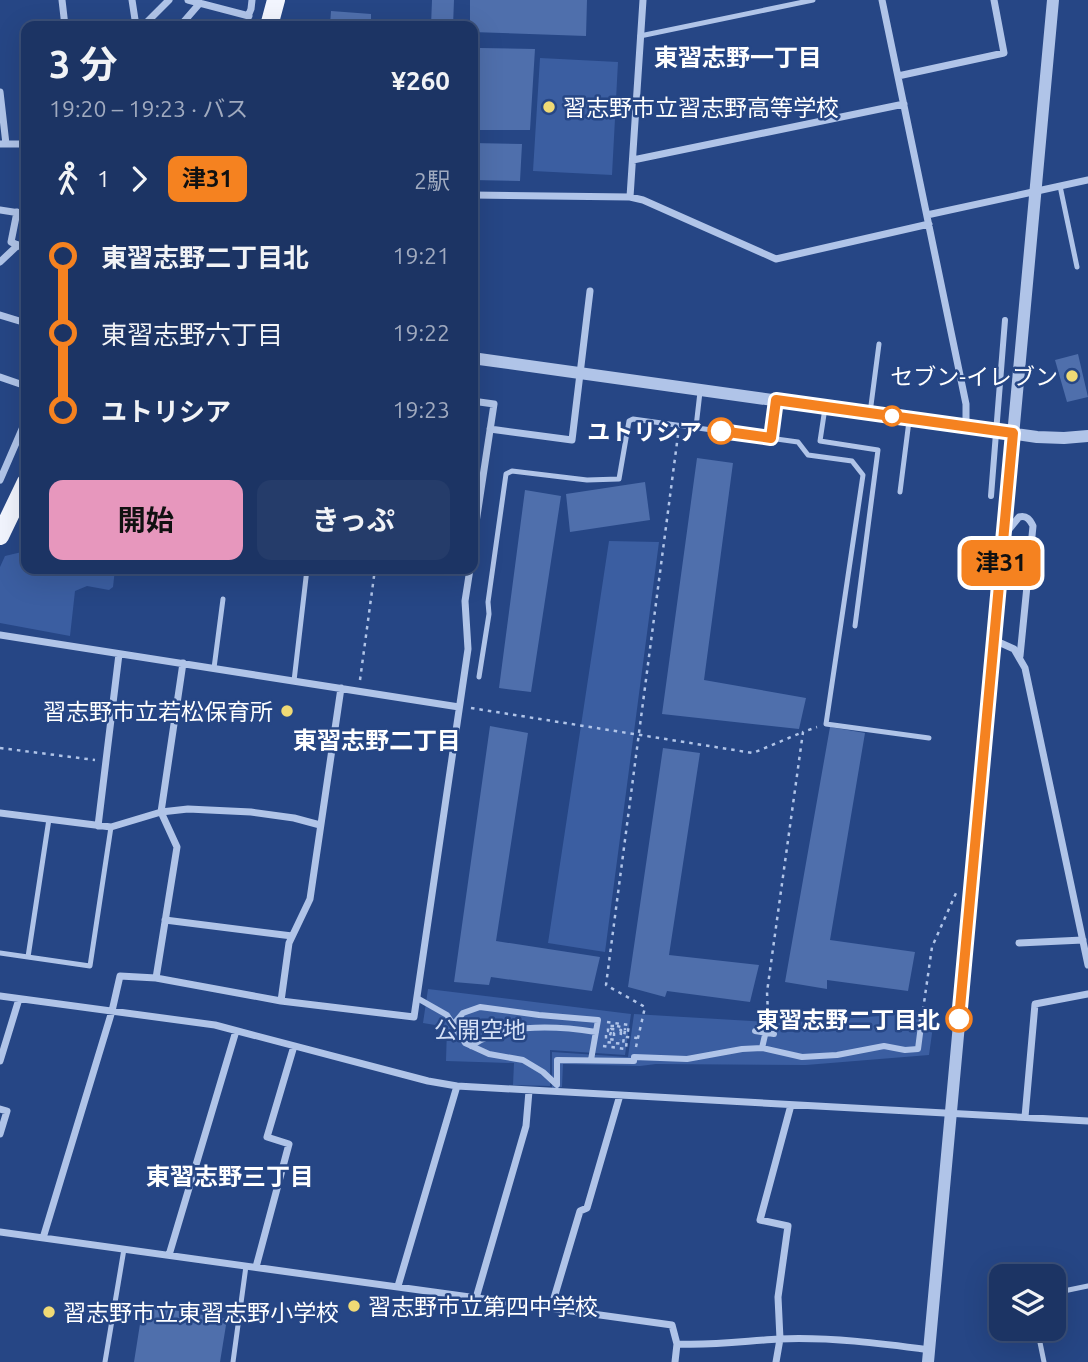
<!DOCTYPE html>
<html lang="ja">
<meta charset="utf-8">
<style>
:root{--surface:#1c3464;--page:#253c6a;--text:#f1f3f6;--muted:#a0aabf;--line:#3a4f78;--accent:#e797bd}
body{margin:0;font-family:Ubuntu,"Noto Sans JP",sans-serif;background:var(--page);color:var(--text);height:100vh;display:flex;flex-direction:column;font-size:26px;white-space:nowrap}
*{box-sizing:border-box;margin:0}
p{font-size:23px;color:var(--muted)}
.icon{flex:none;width:38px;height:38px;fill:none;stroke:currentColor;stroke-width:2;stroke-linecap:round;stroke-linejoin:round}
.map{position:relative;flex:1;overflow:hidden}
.sheet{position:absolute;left:21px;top:21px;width:457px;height:553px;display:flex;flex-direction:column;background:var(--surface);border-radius:14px;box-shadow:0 7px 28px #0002,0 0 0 2px var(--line)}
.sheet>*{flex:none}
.badge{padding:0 14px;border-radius:10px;font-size:24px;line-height:46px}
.buttons{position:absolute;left:989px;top:1264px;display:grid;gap:14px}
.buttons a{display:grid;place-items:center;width:77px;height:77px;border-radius:14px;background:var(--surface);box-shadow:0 7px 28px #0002,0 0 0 2px var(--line);font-size:35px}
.map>.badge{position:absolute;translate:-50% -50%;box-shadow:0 0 0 4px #fff}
.legs{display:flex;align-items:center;gap:10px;height:77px;padding:0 28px;font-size:23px}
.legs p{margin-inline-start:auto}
.head{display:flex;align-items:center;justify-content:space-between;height:119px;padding:0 28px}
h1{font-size:38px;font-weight:700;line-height:52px}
.primary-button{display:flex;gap:14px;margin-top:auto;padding:14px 28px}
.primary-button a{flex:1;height:80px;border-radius:14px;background:var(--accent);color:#111;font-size:28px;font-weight:700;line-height:80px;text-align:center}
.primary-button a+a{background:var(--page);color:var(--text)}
ul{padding:0 28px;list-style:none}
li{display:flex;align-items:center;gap:24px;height:77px;font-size:26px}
li i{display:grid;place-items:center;width:10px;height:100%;margin:0 9px;background:currentColor}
li i::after{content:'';width:18px;height:18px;margin:-9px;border:5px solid;border-radius:50%;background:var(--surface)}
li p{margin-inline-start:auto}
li:first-child i{background:linear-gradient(#0000 50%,currentColor 0)}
li:last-child i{background:linear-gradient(currentColor 50%,#0000 0)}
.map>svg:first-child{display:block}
.green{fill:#3b5ea1}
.building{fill:#4f6fac}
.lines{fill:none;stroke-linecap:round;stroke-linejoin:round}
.path{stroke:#b0c4e8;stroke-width:2.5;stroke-dasharray:3.5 5;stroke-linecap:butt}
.service{stroke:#b0c4e8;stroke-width:5}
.pedestrian{stroke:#b0c4e8;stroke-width:6}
.minor{stroke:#b0c4e8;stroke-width:7}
.tertiary{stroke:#b0c4e8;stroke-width:12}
.primary{stroke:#f2f5fe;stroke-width:18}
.pedestrian-bridge{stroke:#b0c4e8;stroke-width:6}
.line-1-casing{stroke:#fff;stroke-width:16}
.line-1{stroke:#f58220;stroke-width:10}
.poi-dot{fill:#f0da75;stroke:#264685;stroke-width:2.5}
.stop-1-dot{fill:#fff;stroke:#f58220;stroke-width:3.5}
.labels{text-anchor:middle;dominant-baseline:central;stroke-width:5;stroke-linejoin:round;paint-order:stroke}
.poi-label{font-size:23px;fill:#fff;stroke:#264685;text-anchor:start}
.stop-label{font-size:23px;font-weight:bold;fill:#fff;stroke:#264685;text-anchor:end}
.park-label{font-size:23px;fill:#d4e0f6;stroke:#264685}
.neighbourhood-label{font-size:24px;font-weight:bold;fill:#fff;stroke:#264685}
</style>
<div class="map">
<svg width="1088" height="1362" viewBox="0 0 1088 1362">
<rect width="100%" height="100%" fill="#264685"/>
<path class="green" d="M 540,58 L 618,62 L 612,175 L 533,171 Z
M 609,541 L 659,542 L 605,952 L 548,943 Z
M 26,551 L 26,569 L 115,569 L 113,587 L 109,590 L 87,586 L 75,591 L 70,636 L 0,623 L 0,567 L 5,556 Z
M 428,989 L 631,1014 L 625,1055 L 550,1050 L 550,1086 L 513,1085 L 514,1063 L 446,1061 L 447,1027 L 423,1023 Z
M 935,1012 L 929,1055 L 806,1065 L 656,1064 L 640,1066 L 563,1064 L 562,1087 L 552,1088 L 552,1052 L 628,1057 L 634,1014 L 783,1023 Z"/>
<path class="building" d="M 432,0 L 454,0 L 453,26 L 431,26 Z
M 470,0 L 587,0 L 586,36 L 472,32 L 472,26 L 470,26 Z
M 331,11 L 371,14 L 371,26 L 330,26 Z
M 480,48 L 535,49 L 530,130 L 477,130 Z
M 472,143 L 522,144 L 520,181 L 472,180 Z
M 1078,354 L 1088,397 L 1067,402 L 1055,360 Z
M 697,458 L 733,463 L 704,680 L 806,698 L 799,729 L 662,714 Z
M 645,482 L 650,520 L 570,532 L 566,494 Z
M 525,490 L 561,496 L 531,692 L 499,688 Z
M 490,726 L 528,733 L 496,941 L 600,957 L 592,991 L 491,977 L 489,985 L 454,982 Z
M 830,727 L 865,733 L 830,940 L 915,952 L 908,991 L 827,980 L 827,989 L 785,982 Z
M 663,748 L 700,753 L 669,955 L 759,965 L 750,1002 L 667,991 L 665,997 L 628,987 Z
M 143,1305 L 227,1319 L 220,1362 L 134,1362 Z"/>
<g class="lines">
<path class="path" d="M 360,680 L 375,569
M 471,708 L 753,753 L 803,732
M 0,748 L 95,760
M 923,1010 L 932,947 L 956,893
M 768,1013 L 767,992 L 803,732 L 817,727
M 607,1022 L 629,1025 L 627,1037
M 614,1026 L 608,1026 L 608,1031 L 611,1032 L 611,1029 L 621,1030 L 621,1033 L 624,1034
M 617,1026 L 625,1028 L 625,1030
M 611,1032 L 609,1039 L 615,1040 L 615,1043
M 606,1035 L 606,1042 L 623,1044 L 625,1030 L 628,1031
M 614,1036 L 614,1033 L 621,1033 L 620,1040
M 603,1046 L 626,1049 L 627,1037 L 637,1038
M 636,1047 L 645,1007 L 606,985 L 678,435"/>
<path class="service" d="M 640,36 L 813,0
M 1060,186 L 1077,267
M 825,408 L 820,441 L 878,450 L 855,626
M 870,413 L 879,344
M 696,427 L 700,392
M 771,438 L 776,400
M 900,492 L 909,421
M 214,668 L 223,599
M 479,677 L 489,614 L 488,602 L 506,474 L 512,471 L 587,480 L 619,479 L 629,421 L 633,419 L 798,442 L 808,455 L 852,461 L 863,475 L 826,724 L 929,738
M 294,681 L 307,569
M 0,953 L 90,966 L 111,827
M 28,957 L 49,819
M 1054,1293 L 1088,1286
M 1037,1328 L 1044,1362
M 105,1362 L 124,1249
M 233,1362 L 246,1266"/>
<path class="pedestrian" d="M 417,998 L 447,1015 L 465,1043 L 489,1054 L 523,1060 L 543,1072 L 557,1085 L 557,1060 L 634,1061 L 634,1057 L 687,1059 L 742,1049 L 762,1048 L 802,1057 L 837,1055 L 884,1046 L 905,1050 L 918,1049 L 922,1018
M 453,1025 L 463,1013 L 480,1007 L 539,1015 L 598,1020 L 591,1060
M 755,1031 L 774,1034
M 471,1046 C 504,1023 558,1026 596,1032
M 762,1048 L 768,1022"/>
<path class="minor" d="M 62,0 L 65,26
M 132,0 L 136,26
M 188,0 L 249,16
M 882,0 L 966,404 L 966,426
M 143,26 L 169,0
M 180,26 L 200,3
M 244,26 L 251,9 L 252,0
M 898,76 L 1004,53 L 994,0
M 0,92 L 6,144
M 0,144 L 26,144
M 633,160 L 904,104
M 472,195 L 630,197 L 643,200 L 776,259 L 929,224
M 630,197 L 643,0
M 0,210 L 26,214
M 17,212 L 11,242 L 26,249
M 927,215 L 1088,180
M 0,262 L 18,245
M 0,315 L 26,323
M 0,377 L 26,386
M 472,401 L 494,404 L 472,549
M 490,429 L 572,440 L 590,291
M 0,480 L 26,420
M 1006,533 L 1019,517 C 1027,515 1030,520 1033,526 L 1020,656
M 0,635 L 459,707
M 994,640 L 1014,649 L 1025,668 L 1088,965
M 341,688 L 310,899 L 289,943 L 281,1001 L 414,1017 L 468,649 L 465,601 L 470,569
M 0,813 L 111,827 L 161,812 L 188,809 L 251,812 L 294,818 L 320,825
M 98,826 L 119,654
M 165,920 L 292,936
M 1019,943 L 1083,940
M 156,978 L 281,1001
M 0,996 L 215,1025 L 428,1081 L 457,1086 L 1088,1121
M 0,1061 L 19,999
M 0,1109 L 7,1111 L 0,1134
M 1025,1117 L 1035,1004 L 1088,994
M 0,1232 L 672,1325 L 677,1344 L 675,1362
M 43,1238 L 112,1011 L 120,976 L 156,978 L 177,847 L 161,812 L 183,663
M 169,1255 L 236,1031
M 256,1267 L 289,1144 L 267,1137 L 294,1046
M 398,1286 L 457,1086
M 476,1298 L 526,1126 L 529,1091
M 551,1308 L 580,1211 L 587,1208 L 620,1095
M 677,1344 C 711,1346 745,1341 779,1339 C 830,1337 879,1343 930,1350
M 776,1362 L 780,1339 L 778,1297 L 788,1226 L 760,1220 L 791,1105"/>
<path class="tertiary" d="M 472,358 L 1037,437 L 1064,438 L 1088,436
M 928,1362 L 1053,0"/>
<path class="primary" d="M 269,26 L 276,0
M 0,536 L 26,482"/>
<path class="pedestrian-bridge" d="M 991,496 L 1005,320"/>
</g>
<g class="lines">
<g class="line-1-casing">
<path id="line-1" d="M 721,431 L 771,438 L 776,400 L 1013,433 L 959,1019"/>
</g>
<use href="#line-1" class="line-1"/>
</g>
<g class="poi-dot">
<circle cx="549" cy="107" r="7"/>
<circle cx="1072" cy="376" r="7"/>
<circle cx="287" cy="711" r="7"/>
<circle cx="354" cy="1306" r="7"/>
<circle cx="49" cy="1312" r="7"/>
</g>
<g class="stop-1-dot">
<circle cx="892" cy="416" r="9"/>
<circle cx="721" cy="431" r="12"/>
<circle cx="959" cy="1019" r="12"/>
</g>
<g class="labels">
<g class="poi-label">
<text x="563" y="107">習志野市立習志野高等学校</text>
<text x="1058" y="376" text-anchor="end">セブン-イレブン</text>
<text x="273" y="711" text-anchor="end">習志野市立若松保育所</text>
<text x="368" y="1306">習志野市立第四中学校</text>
<text x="63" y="1312">習志野市立東習志野小学校</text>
</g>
<g class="stop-label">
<text x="702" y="431">ユトリシア</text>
<text x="940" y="1019">東習志野二丁目北</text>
</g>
<g class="park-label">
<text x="480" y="1029">公開空地</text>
</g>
<g class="neighbourhood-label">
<text x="738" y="57">東習志野一丁目</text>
<text x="377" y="740">東習志野二丁目</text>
<text x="230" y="1176">東習志野三丁目</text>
</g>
</g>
</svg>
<div class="buttons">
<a><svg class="icon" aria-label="layers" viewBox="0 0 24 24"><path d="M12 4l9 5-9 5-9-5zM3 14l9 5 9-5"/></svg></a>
</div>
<b class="badge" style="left:1001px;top:563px;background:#f58220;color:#111">津31</b>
<section class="sheet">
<div class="head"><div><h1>3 分</h1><p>19:20 – 19:23 · バス</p></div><b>¥260</b></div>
<div class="legs"><svg class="icon" aria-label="walk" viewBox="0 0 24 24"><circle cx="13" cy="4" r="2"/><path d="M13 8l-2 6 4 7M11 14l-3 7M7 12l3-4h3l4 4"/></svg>1<svg class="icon" aria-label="forward" viewBox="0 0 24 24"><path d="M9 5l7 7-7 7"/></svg><b class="badge" style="background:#f58220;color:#111">津31</b><p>2駅</p></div>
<ul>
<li><i style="color:#f58220"></i><b>東習志野二丁目北</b><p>19:21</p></li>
<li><i style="color:#f58220"></i><span>東習志野六丁目</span><p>19:22</p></li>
<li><i style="color:#f58220"></i><b>ユトリシア</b><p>19:23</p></li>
</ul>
<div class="primary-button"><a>開始</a><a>きっぷ</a></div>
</section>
</div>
